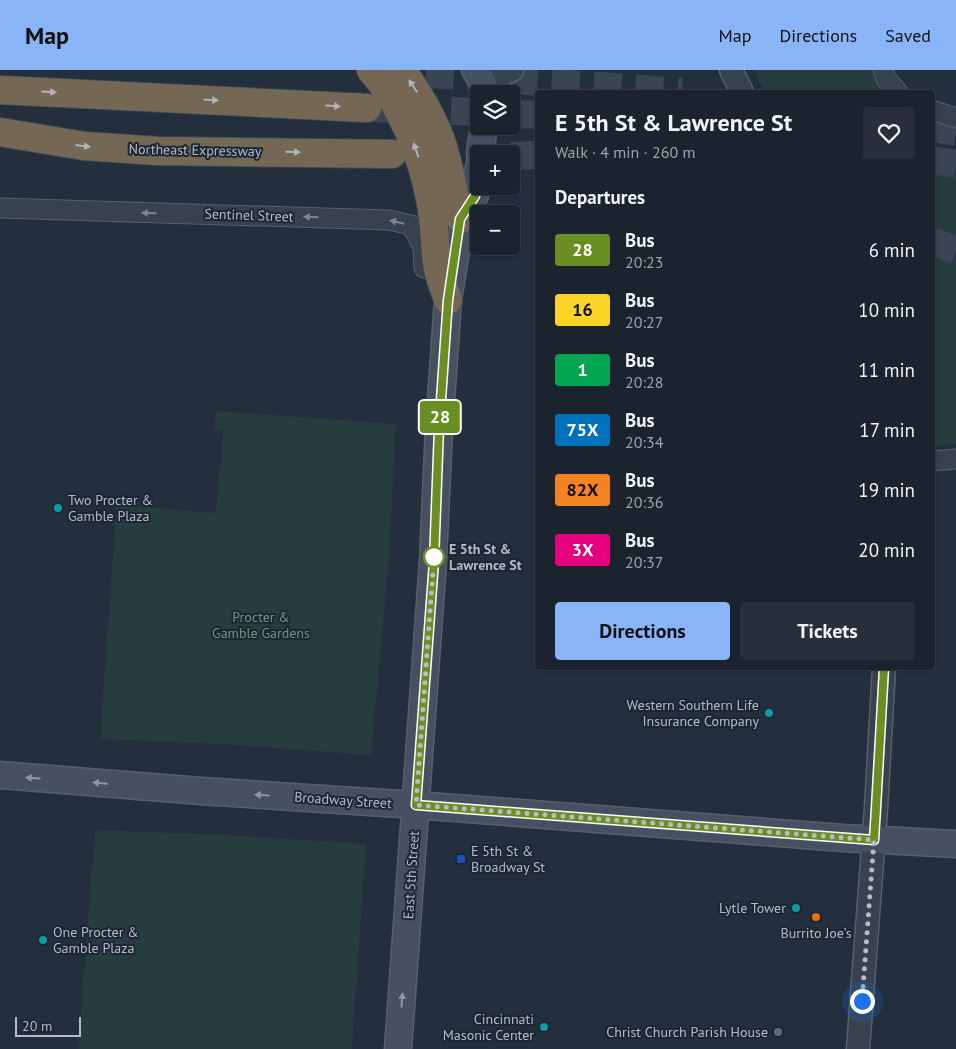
<!DOCTYPE html>
<meta charset="utf-8">
<style>
:root{--surface:#1b232e;--page:#282f3a;--text:#f1f3f6;--muted:#a0a4aa;--line:#39404a;--accent:#8ab4f8}
body{margin:0;font-family:"PT Sans",sans-serif;background:var(--page);color:var(--text);height:100vh;display:flex;flex-direction:column;font-size:19px;white-space:nowrap}
*{box-sizing:border-box;margin:0}
p{font-size:16px;color:var(--muted)}
.icon{flex:none;width:28px;height:28px;fill:none;stroke:currentColor;stroke-width:2;stroke-linecap:round;stroke-linejoin:round}
.map{position:relative;flex:1;overflow:hidden}
.drawer{position:absolute;left:535px;top:20px;width:400px;height:580px;display:flex;flex-direction:column;background:var(--surface);border-radius:5px;box-shadow:0 1px 4px #0004,0 0 0 1px var(--line)}
.drawer>*{flex:none}
.badge{padding:0 10px;border-radius:4px;font-size:18px;line-height:32px}
.fabs{position:absolute;left:470px;top:15px;display:grid;gap:10px}
.fabs a{display:grid;place-items:center;width:50px;height:50px;border-radius:5px;background:var(--surface);box-shadow:0 1px 4px #0004,0 0 0 1px var(--line);font-size:25px}
.scale{position:absolute;left:15px;bottom:12px;width:66px;box-sizing:border-box;padding-left:5px;border:2px solid #b4bcc9;border-top:0;font-size:14px;line-height:18px;white-space:nowrap;color:#b4bcc9;-webkit-text-stroke:4px #1d2633;paint-order:stroke}
.you{position:absolute;width:25px;height:25px;margin:-12px;border:4px solid #fff;border-radius:50%;background:#1a73e8;box-shadow:0 0 0 8px #1a73e833}
.map>.badge{position:absolute;translate:-50% -50%;box-shadow:0 0 0 2px #fff}
h2{padding:0 20px;font-size:19px;line-height:45px}
.round{display:grid;place-items:center;flex:none;width:52px;height:52px;border-radius:5px;background:var(--page)}
.head{display:flex;align-items:center;justify-content:space-between;height:85px;padding:0 20px}
h1{font-size:24px;font-weight:700;line-height:38px}
.action{display:flex;gap:10px;margin-top:auto;padding:10px 20px}
.action a{flex:1;height:58px;border-radius:5px;background:var(--accent);color:#111;font-size:20px;font-weight:700;line-height:58px;text-align:center}
.action a+a{background:var(--page);color:var(--text)}
ul{padding:0;list-style:none}
li{display:flex;align-items:center;gap:15px;height:60px;padding:0 20px}
li div{flex:1}
li b{display:block;font-size:19px}
li em{font-style:normal}
li .badge{min-width:55px;font-weight:700;text-align:center}
header{display:flex;align-items:center;gap:30px;box-sizing:border-box;height:70px;padding:0 25px;background:var(--accent);color:#111}
header strong{font-size:24px}
nav{display:flex;gap:28px;margin-inline-start:auto;font-size:18px}
.map>svg:first-child{display:block}
.green{fill:#263c3f}
.lines{fill:none;stroke-linecap:round;stroke-linejoin:round}
.motorway-tunnel{stroke:#3a4453;stroke-width:28;stroke-dasharray:28 14;stroke-linecap:butt}
.minor-casing{stroke:#565f6c;stroke-width:21}
.tertiary-casing{stroke:#565f6c;stroke-width:25}
.secondary-casing{stroke:#565f6c;stroke-width:29}
.motorway-casing{stroke:#434c59;stroke-width:30}
.minor{stroke:#38414e;stroke-width:19}
.tertiary{stroke:#38414e;stroke-width:22}
.secondary{stroke:#465061;stroke-width:26}
.motorway{stroke:#746855;stroke-width:28}
.oneway{fill:#aeb4bd}
.oneway2{fill:#7c8592}
.oneway3{fill:#8e96a5}
.line-casing{stroke:#fff;stroke-width:11}
.line{stroke:#6b8e23;stroke-width:8}
.walk{stroke:#b4bcc9;stroke-width:5;stroke-dasharray:0 9}
.culture-dot{fill:#0f9aa8;stroke:#1d2633;stroke-width:2}
.stop-dot{fill:#fff;stroke:#6b8e23;stroke-width:2.5}
.transit-dot{fill:#1a4fb4;stroke:#1d2633;stroke-width:2}
.food-dot{fill:#e8710a;stroke:#1d2633;stroke-width:2}
.service-dot{fill:#5c6f8a;stroke:#1d2633;stroke-width:2}
.labels{text-anchor:middle;dominant-baseline:central;stroke-width:4;stroke-linejoin:round;paint-order:stroke}
.street-label{font-size:14px;fill:#b4bcc9;stroke:#1d2633}
.poi-label{font-size:14px;fill:#b4bcc9;stroke:#1d2633;text-anchor:end}
.stop-label{font-size:14px;font-weight:bold;fill:#b4bcc9;stroke:#1d2633;text-anchor:start}
.park-label{font-size:14px;fill:#6b9a76;stroke:#1d2633}
</style>
<header>
<strong>Map</strong>
<nav><a>Map</a><a>Directions</a><a>Saved</a></nav>
</header>
<div class="map">
<svg width="956" height="979" viewBox="0 0 956 979">
<rect width="100%" height="100%" fill="#242f3e"/>
<path class="green" d="M 754,0 L 878,0 L 888,22 L 764,22 Z
M 933,75 L 947,80 L 956,81 L 956,374 L 936,376 L 932,375 Z
M 216,341 L 396,354 L 389,489 L 371,685 L 222,674 L 100,669 L 117,428 L 133,429 L 133,436 L 216,443 L 223,361 L 214,360 Z
M 95,760 L 227,765 L 366,774 L 352,979 L 78,979 Z"/>
<g class="lines">
<path class="motorway-tunnel" d="M 384,1 L 629,18 L 682,22
M 367,38 L 479,42
M 511,44 L 538,45
M 932,58 L 956,62
M 424,85 L 479,86
M 511,86 L 538,85
M 932,90 L 956,94
M 932,171 L 956,180"/>
<g class="minor-casing">
<path id="minor" d="M 883,0 L 886,9 L 898,22
M 932,40 L 956,48
M 0,138 L 389,150 L 411,155 L 418,167 L 423,178 L 424,198
M 932,391 L 956,389"/>
</g>
<g class="tertiary-casing">
<path id="tertiary" d="M 731,0 L 742,22
M 483,13 L 512,0
M 858,979 L 876,738 L 884,598"/>
</g>
<g class="secondary-casing">
<path id="secondary" d="M 475,0 L 483,13 L 484,24
M 480,84 L 484,56
M 0,705 L 201,721 L 416,735 L 843,768 L 956,774
M 398,979 L 433,491 L 439,358 L 448,230 L 461,149 L 475,125 L 479,97"/>
</g>
<g class="motorway-casing">
<path id="motorway" d="M 371,0 C 400,32 422,86 430,128 C 435,150 434,172 437,194 C 438,206 445,219 448,230
M 402,0 C 418,23 433,47 442,74 C 450,98 453,124 461,149
M 0,20 L 367,38
M 0,62 L 84,76 L 158,81 L 392,84"/>
</g>
<use href="#minor" class="minor"/>
<use href="#tertiary" class="tertiary"/>
<use href="#secondary" class="secondary"/>
<use href="#motorway" class="motorway"/>
</g>
<defs><path id="oneway-solid" d="M-6-.8H1V-3.2L6.5 0L1 3.2V.8H-6Z" transform="scale(1.25)"/></defs>
<g class="oneway">
<use href="#oneway-solid" transform="translate(413 16) rotate(-124)"/>
<use href="#oneway-solid" transform="translate(49 22) rotate(3)"/>
<use href="#oneway-solid" transform="translate(211 30) rotate(3)"/>
<use href="#oneway-solid" transform="translate(333 36) rotate(3)"/>
<use href="#oneway-solid" transform="translate(83 76) rotate(7)"/>
<use href="#oneway-solid" transform="translate(416 80) rotate(-110)"/>
<use href="#oneway-solid" transform="translate(293 82) rotate(1)"/>
</g>
<g class="oneway2">
<use href="#oneway-solid" transform="translate(149 143) rotate(-178)"/>
<use href="#oneway-solid" transform="translate(311 147) rotate(-178)"/>
<use href="#oneway-solid" transform="translate(397 152) rotate(-167)"/>
</g>
<g class="oneway3">
<use href="#oneway-solid" transform="translate(33 708) rotate(-176)"/>
<use href="#oneway-solid" transform="translate(100 713) rotate(-175)"/>
<use href="#oneway-solid" transform="translate(262 725) rotate(-176)"/>
<use href="#oneway-solid" transform="translate(402 930) rotate(-86)"/>
</g>
<g class="lines">
<g class="line-casing">
<path id="line" d="M 479,97 L 475,126 L 460,149 L 448,230 L 439,358 L 434,491 L 416,735 L 874,770 L 876,738 L 884,598"/>
</g>
<use href="#line" class="line"/>
<path class="walk" d="M 434,487 L 416,735 L 874,770 L 862,931"/>
</g>
<g class="culture-dot">
<circle cx="58" cy="438" r="5"/>
<circle cx="769" cy="643" r="5"/>
<circle cx="796" cy="838" r="5"/>
<circle cx="43" cy="870" r="5"/>
<circle cx="544" cy="957" r="5"/>
</g>
<circle class="stop-dot" cx="434" cy="487" r="10"/>
<rect class="transit-dot" x="456" y="784" width="10" height="10" rx="2.5"/>
<circle class="food-dot" cx="816" cy="847" r="5"/>
<circle class="service-dot" cx="778" cy="962" r="5"/>
<g class="labels">
<g class="street-label">
<text transform="translate(195 80) rotate(1)">Northeast Expressway</text>
<text transform="translate(249 145) rotate(2)">Sentinel Street</text>
<text transform="translate(343 730) rotate(4)">Broadway Street</text>
<text transform="translate(411 805) rotate(-86)">East 5th Street</text>
</g>
<g class="poi-label">
<text x="68" y="430" text-anchor="start">Two Procter &amp;<tspan x="68" dy="16">Gamble Plaza</tspan></text>
<text x="759" y="635">Western Southern Life<tspan x="759" dy="16">Insurance Company</tspan></text>
<text x="471" y="781" text-anchor="start">E 5th St &amp;<tspan x="471" dy="16">Broadway St</tspan></text>
<text x="786" y="838">Lytle Tower</text>
<text x="53" y="862" text-anchor="start">One Procter &amp;<tspan x="53" dy="16">Gamble Plaza</tspan></text>
<text x="816" y="863" text-anchor="middle">Burrito Joe’s</text>
<text x="534" y="949">Cincinnati<tspan x="534" dy="16">Masonic Center</tspan></text>
<text x="768" y="962">Christ Church Parish House</text>
</g>
<g class="stop-label">
<text x="449" y="479">E 5th St &amp;<tspan x="449" dy="16">Lawrence St</tspan></text>
</g>
<g class="park-label">
<text x="261" y="547">Procter &amp;<tspan x="261" dy="16">Gamble Gardens</tspan></text>
</g>
</g>
</svg>
<div class="fabs">
<a><svg class="icon" aria-label="layers" viewBox="0 0 24 24"><path d="M12 4l9 5-9 5-9-5zM3 14l9 5 9-5"/></svg></a>
<a>+</a>
<a>−</a>
</div>
<div class="scale">20 m</div>
<div class="you" style="left:862px;top:931px"></div>
<b class="badge" style="left:440px;top:347px;background:#6b8e23;color:#fff">28</b>
<section class="drawer">
<div class="head"><div><h1>E 5th St &amp; Lawrence St</h1><p>Walk · 4 min · 260 m</p></div><a class="round"><svg class="icon" aria-label="heart" viewBox="0 0 24 24"><path d="M12 20l-8-8c-3-5 5-10 8-4 3-6 11-1 8 4z"/></svg></a></div>
<h2>Departures</h2>
<ul>
<li><span class="badge" style="background:#6b8e23;color:#fff">28</span><div><b>Bus</b><p>20:23</p></div><em>6 min</em></li>
<li><span class="badge" style="background:#fad527;color:#111">16</span><div><b>Bus</b><p>20:27</p></div><em>10 min</em></li>
<li><span class="badge" style="background:#00a651;color:#fff">1</span><div><b>Bus</b><p>20:28</p></div><em>11 min</em></li>
<li><span class="badge" style="background:#0072bc;color:#fff">75X</span><div><b>Bus</b><p>20:34</p></div><em>17 min</em></li>
<li><span class="badge" style="background:#f58220;color:#111">82X</span><div><b>Bus</b><p>20:36</p></div><em>19 min</em></li>
<li><span class="badge" style="background:#e6007e;color:#fff">3X</span><div><b>Bus</b><p>20:37</p></div><em>20 min</em></li>
</ul>
<div class="action"><a>Directions</a><a>Tickets</a></div>
</section>
</div>
